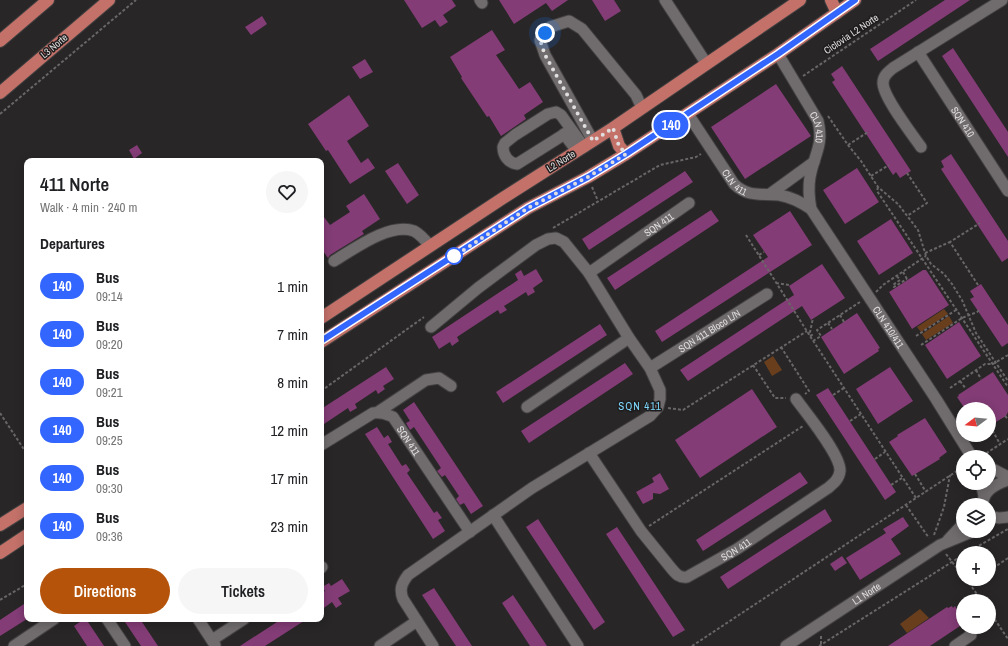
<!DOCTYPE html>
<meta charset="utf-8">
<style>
:root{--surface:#fff;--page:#f6f6f6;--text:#202124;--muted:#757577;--accent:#b45309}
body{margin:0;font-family:"Archivo Narrow",sans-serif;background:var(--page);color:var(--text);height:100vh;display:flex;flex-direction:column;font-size:15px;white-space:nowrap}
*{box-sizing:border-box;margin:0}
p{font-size:13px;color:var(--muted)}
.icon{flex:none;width:22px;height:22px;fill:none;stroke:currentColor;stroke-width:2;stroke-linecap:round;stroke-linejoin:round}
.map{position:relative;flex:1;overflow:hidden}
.sheet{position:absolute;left:24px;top:158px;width:300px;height:464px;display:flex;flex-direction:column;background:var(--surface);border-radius:8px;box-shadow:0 2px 10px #0003}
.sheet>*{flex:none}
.badge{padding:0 8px;border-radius:13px;font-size:14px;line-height:26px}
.needle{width:26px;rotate:254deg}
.buttons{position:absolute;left:956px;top:402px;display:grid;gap:8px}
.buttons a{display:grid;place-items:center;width:40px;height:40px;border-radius:50%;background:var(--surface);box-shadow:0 2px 10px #0003;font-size:20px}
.you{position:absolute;width:20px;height:20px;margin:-10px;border:3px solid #fff;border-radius:50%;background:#1a73e8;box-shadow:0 0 0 6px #1a73e833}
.map>.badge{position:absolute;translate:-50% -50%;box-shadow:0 0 0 2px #fff}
h2{padding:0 16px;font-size:15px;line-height:36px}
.round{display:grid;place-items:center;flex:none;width:42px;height:42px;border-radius:21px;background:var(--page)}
.headline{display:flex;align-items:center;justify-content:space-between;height:68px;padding:0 16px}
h1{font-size:19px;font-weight:600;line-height:30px}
.cta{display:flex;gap:8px;margin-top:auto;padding:8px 16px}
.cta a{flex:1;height:46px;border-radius:24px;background:var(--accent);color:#fff;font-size:16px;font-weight:600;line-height:46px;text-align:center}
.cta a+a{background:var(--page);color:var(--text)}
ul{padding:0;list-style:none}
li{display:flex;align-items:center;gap:12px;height:48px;padding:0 16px}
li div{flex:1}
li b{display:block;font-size:15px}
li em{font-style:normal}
li .badge{min-width:44px;font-weight:700;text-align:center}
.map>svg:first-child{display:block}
.green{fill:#693e1d}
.building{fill:#833c76}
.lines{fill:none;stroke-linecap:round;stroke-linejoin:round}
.minor-casing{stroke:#434141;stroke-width:13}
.major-casing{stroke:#434141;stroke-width:14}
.path{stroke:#696667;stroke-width:2;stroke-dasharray:3 2;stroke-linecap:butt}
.minor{stroke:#706c6d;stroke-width:11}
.major{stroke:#c37169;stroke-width:12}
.line-casing{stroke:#fff;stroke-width:9}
.line{stroke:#36f;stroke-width:6}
.walk{stroke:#e0dede;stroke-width:4;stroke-dasharray:0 7.2}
.stop-dot{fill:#fff;stroke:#36f;stroke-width:2}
.labels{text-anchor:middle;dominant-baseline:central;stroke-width:3;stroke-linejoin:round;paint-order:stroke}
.street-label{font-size:10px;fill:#e0dede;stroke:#1f1c1d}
.neighbourhood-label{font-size:11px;letter-spacing:1px;fill:#7dd6fb;stroke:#1f1c1d}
</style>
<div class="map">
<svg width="1008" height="646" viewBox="0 0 1008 646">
<rect width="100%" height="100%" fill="#292627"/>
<path class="green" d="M 944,309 L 948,314 L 921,332 L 917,327 Z
M 949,316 L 953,323 L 926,340 L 922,334 Z
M 773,356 L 782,370 L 772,376 L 764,362 Z
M 920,609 L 929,618 L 907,633 L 900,624 Z"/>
<path class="building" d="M 404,0 L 452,0 L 456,6 L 443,15 L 448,22 L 440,27 L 435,20 L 422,28 Z
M 499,0 L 568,0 L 552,11 L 546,3 L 514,24 Z
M 592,0 L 614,0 L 621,11 L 605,21 Z
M 945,0 L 970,0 L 878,61 L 870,49 Z
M 262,16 L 267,24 L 251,35 L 245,27 Z
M 492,30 L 505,50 L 496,55 L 509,74 L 519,89 L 530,82 L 543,102 L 524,115 L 526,119 L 501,136 L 489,116 L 487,117 L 461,78 L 462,77 L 450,57 Z
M 953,48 L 1008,132 L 1008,157 L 942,56 Z
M 365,59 L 373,72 L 360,79 L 352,67 Z
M 842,66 L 911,171 L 900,178 L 896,172 L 893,175 L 832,82 L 835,80 L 831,74 Z
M 776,84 L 811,136 L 745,179 L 711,127 Z
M 349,95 L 369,126 L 347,141 L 361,163 L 368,158 L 375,168 L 350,184 L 328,150 L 326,151 L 308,124 Z
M 137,145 L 142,153 L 134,159 L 129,150 Z
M 951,154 L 1008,241 L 1008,258 L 1002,262 L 941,169 L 944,167 L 941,161 Z
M 398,163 L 419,195 L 407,204 L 385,171 Z
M 857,168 L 879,202 L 845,224 L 823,190 Z
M 685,171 L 693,182 L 589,250 L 582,239 Z
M 364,194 L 380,219 L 362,231 L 364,234 L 330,255 L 328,258 L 321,248 L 321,213 L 330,225 L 350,212 L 346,206 Z
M 711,210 L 719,221 L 615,290 L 607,278 Z
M 790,211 L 812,245 L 662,342 L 655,331 L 768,257 L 753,235 Z
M 891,219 L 913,253 L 879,275 L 857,241 Z
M 822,264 L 845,298 L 811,320 L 802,306 L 688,381 L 680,370 L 794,295 L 789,286 Z
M 536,269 L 543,281 L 533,288 L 535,292 L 528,296 L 526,292 L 504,306 L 507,310 L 500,314 L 498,310 L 457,337 L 459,341 L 452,346 L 450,342 L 439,349 L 432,337 L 518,280 L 515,274 L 521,270 L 524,276 Z
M 923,270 L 926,270 L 949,305 L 912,329 L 889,292 Z
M 981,284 L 1008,325 L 1008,343 L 1002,347 L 970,299 L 974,297 L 970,291 Z
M 857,313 L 880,348 L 878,349 L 879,351 L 844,374 L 821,337 Z
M 959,322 L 981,356 L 947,379 L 925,345 Z
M 600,324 L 607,335 L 503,403 L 496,392 Z
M 625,363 L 633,374 L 529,443 L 521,431 Z
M 386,367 L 394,379 L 383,386 L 385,389 L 378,394 L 376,390 L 355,404 L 357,408 L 350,412 L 348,408 L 321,426 L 321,409 Z
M 890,367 L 913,401 L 878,424 L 856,389 Z
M 993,372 L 1008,395 L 1008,412 L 1006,416 L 989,426 L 989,409 L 965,409 L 957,397 L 959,396 L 958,395 Z
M 828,388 L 896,492 L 885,500 L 816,395 Z
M 752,389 L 777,427 L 700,478 L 675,440 Z
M 414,402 L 483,506 L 471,514 L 464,503 L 460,505 L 456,499 L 459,496 L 445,475 L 442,477 L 437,471 L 441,468 L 414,427 L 410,430 L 406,423 L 410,421 L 403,410 Z
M 925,418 L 947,452 L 939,458 L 940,459 L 912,476 L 889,442 L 898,436 L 897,435 Z
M 377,427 L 384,438 L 388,435 L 392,442 L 388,444 L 402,466 L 406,464 L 410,470 L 407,473 L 434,513 L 437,511 L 442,518 L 438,520 L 445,531 L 433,539 L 365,434 Z
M 800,472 L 808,483 L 703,551 L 696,540 Z
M 660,473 L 669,489 L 660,494 L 653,493 L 653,499 L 643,504 L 636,492 L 654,482 L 652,478 Z
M 825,509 L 832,521 L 728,589 L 720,577 Z
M 903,517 L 909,526 L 891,539 L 901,554 L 860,580 L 846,558 L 886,533 L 883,529 Z
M 538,519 L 605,622 L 594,630 L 526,527 Z
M 617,527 L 685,630 L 673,637 L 606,534 Z
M 842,556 L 847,563 L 835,571 L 830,564 Z
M 342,579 L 350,591 L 338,598 L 342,604 L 336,608 L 332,602 L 321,610 L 321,593 L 325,591 L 322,587 L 329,583 L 331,586 Z
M 434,588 L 472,646 L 456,646 L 422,595 Z
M 513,595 L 547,646 L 530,646 L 502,603 Z
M 27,602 L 27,619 L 0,636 L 0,620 Z
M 952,606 L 953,608 L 955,606 L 963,619 L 963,624 L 930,646 L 888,646 L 947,607 L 948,608 Z
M 84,619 L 86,619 L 104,646 L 87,646 L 74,626 Z
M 123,619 L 140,619 L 158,646 L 141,646 Z
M 275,619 L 307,619 L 265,646 L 240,646 L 277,622 Z"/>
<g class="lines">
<g class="minor-casing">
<g id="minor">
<path d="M 480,0 L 482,3"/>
<path d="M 665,0 L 706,63"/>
<path id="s1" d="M 918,52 L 1008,191"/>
<path id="s2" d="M 778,54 L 818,121 C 824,146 814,154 810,177 C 808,188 809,198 811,209"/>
<path id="s3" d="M 688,114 L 734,184 C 749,198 761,193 779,195 C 791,197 801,202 811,209 L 936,399 L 972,457"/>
<path d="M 571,130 L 517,164 C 508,163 503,155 503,147 L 505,143 L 515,135 L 548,114 L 556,112 L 561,115 L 584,147"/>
<path d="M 564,134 L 577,151"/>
<path d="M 593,141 L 545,55 L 540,40 L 550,27 L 569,21 L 582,29 L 636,95 L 642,108"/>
<path d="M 921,147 C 912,134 883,97 883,83 C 883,76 888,72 893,68 L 1002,0"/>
<path d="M 770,194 L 814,162"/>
<path d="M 334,261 C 354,249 390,222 414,231 C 420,234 426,241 430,246"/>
<path id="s4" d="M 589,273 L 689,203"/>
<path d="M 431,327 L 478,288 L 536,245 L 548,239 L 556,238 L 564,242 L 589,273 L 629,338 L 650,368 L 660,390 L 660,399 L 658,407 L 650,416 L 532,488 L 408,575 C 402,583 399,589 403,599 L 433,646"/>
<path id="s5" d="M 650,368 L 767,294"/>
<path d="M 527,407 L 629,338"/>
<path d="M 378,412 L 426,380 L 439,378 L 451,386"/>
<path id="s6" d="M 321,445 L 373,413 C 381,412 386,414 393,417 L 470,532"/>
<path id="s7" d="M 589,453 L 641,531 L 671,568 C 676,574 679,578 687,577 L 737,549 L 828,488 C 834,483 839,479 840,471 C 841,455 806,413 796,399"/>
<path d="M 989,467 L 1008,477"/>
<path d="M 981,483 L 984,496"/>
<path d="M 983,505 C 982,491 996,484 1008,480"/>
<path d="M 493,515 L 578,646"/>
<path d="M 989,515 C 995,519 1001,518 1008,517"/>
<path d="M 948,540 L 963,524"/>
<path d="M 321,568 L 322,567"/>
<path d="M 107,619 L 125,646"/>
<path d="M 198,619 L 215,645"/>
<path d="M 212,640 L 244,619"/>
<path d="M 14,646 L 54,619"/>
<path d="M 380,646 L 417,621"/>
<path id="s8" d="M 786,646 L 940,545 L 974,531"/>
<path d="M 955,646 L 971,635"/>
</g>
</g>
<g class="major-casing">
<path id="major" d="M 831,0 L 837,13
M 0,41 L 48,0
M 0,93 L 109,0
M 613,128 L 619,146 L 626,154
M 321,318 L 503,198 L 613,128 L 800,0
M 321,342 L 528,208 L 588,177 L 626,154 L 778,54 L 855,0
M 0,525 L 27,508
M 0,553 L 27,535"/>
</g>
<path class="path" d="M 803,76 L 916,0
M 0,114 L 136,0
M 828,116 L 848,145 L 861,161 L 878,187 L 898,204 L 918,230 L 926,256 L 931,264 L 944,274 L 952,284 L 962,300 L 976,333 L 1008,381
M 848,145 L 868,132
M 907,173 L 927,203 L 907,216
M 871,176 L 889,165
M 592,187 L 598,201
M 878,187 L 877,191 L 1008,387
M 553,228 L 660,165 L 696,157 L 701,154
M 746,235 L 810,336 L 916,498
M 925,253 L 950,242
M 759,255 L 764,252
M 903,272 L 907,279
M 897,276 L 900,280 L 893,285 L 894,287 L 907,279
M 776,283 L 789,285
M 978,285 L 950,242 L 980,223
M 876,292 L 883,285 L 926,256
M 840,315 L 844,322
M 828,323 L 832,329
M 810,336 L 812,335 L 810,332 L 813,318
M 916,336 L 956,310
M 813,341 L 821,336 L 817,330 L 860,302
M 921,345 L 962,318 L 977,312 L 981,309
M 781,347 L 809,391 L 805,394
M 753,365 L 775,398 L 786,398
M 976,370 L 981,379
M 960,381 L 966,389
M 950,388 L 985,364 L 993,364 L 1008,355
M 321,391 L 424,317
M 833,395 L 844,388
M 668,408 L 683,410 L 807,331
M 0,413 L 27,454
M 1005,416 L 1008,419
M 850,421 L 861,414
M 990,426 L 1000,444
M 982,456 L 1008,439
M 875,459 L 885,452
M 915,474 L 926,492
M 891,485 L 902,478
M 906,505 L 929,538
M 649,526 L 803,426
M 934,535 L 944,507 L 950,475
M 966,553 L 1008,529
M 946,554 L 963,576
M 989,571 L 1008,558
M 966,579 L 982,601
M 969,584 L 976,579
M 0,600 L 27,584
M 989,611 L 1008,639
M 821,636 L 821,645
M 692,646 L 963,467
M 819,646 L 963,555"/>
<use href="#minor" class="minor"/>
<use href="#major" class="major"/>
</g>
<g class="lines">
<g class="line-casing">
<path id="line" d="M 321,341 L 528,208 L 588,177 L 626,154 L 778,54 L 855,0"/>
</g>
<use href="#line" class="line"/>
<path class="walk" d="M 454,256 L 453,257 L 528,208 L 588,177 L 626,154 L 619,146 L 613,128 L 593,141 L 545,55 L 540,40 L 545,33"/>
</g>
<circle class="stop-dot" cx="454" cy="256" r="8"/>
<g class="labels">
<g class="street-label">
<text transform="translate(851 34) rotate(-34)">Ciclovia L2 Norte</text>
<text transform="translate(54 46) rotate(-40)">L3 Norte</text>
<text stroke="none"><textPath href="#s1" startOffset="83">SQN 410</textPath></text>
<text stroke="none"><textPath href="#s2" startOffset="84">CLN 410</textPath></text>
<text transform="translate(561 161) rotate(-32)">L2 Norte</text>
<text stroke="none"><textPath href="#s3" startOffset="83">CLN 411</textPath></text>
<text stroke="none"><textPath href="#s4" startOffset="85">SQN 411</textPath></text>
<text stroke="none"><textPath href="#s3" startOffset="308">CLN 410/411</textPath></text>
<text stroke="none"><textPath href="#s5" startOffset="70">SQN 411 Bloco L/N</textPath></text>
<text stroke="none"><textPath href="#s6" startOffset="110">SQN 411</textPath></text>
<text stroke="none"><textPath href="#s7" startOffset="217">SQN 411</textPath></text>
<text stroke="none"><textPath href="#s8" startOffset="96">L1 Norte</textPath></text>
</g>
<g class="neighbourhood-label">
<text x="640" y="406">SQN 411</text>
</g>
</g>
</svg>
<div class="buttons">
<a><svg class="needle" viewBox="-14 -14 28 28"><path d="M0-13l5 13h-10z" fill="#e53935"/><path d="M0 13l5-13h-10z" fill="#757577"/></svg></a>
<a><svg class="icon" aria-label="locate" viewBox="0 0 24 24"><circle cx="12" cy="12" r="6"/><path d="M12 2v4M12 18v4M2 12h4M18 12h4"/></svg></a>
<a><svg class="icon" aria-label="layers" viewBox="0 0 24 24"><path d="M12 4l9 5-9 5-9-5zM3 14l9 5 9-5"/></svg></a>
<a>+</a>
<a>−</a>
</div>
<div class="you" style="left:545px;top:33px"></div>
<b class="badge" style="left:671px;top:125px;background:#36f;color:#fff">140</b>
<section class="sheet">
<div class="headline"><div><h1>411 Norte</h1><p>Walk · 4 min · 240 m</p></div><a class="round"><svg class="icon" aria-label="heart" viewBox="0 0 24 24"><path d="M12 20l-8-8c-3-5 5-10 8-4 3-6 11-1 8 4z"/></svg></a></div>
<h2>Departures</h2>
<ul>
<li><span class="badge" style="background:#36f;color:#fff">140</span><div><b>Bus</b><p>09:14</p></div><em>1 min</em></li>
<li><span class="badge" style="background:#36f;color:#fff">140</span><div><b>Bus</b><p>09:20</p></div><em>7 min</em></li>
<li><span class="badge" style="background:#36f;color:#fff">140</span><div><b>Bus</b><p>09:21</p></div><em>8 min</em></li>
<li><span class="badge" style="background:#36f;color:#fff">140</span><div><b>Bus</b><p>09:25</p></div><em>12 min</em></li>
<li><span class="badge" style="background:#36f;color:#fff">140</span><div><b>Bus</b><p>09:30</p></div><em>17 min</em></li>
<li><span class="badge" style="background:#36f;color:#fff">140</span><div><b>Bus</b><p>09:36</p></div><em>23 min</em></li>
</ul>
<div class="cta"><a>Directions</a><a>Tickets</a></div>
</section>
</div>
